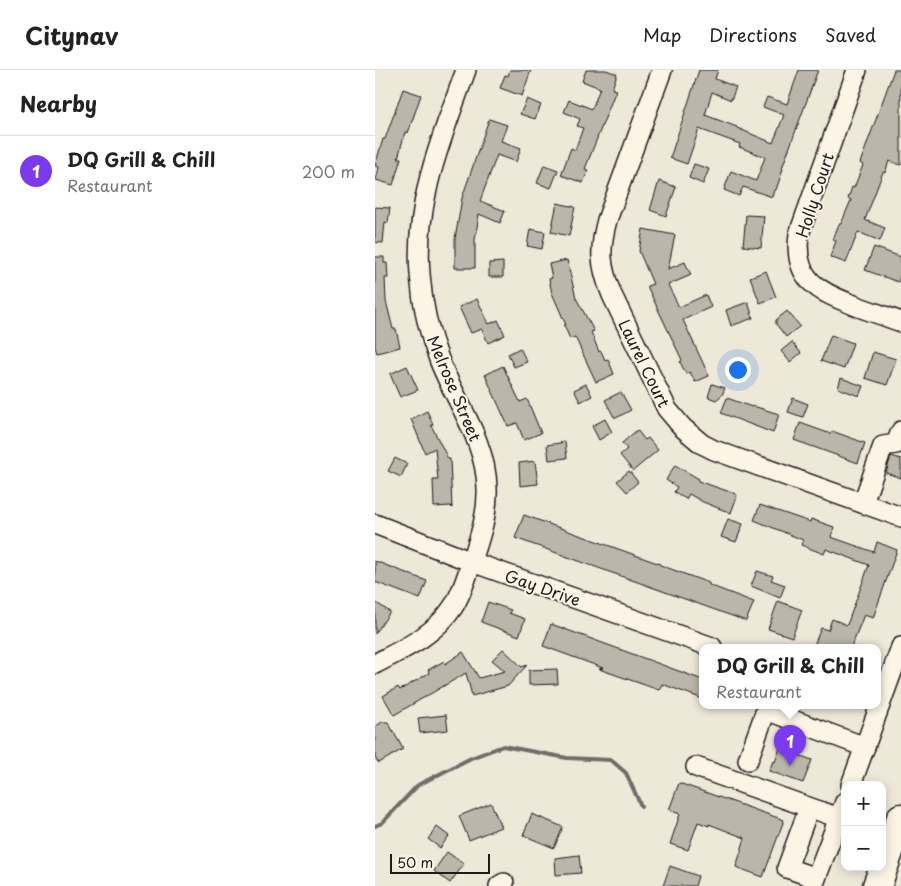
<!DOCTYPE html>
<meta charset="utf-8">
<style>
body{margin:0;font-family:"Playpen Sans",sans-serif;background:#f2f2f2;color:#222}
.controls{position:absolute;right:15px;bottom:15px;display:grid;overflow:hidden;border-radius:10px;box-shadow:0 2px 12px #0003}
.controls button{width:45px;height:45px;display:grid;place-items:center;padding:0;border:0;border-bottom:1px solid #e0e0e0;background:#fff;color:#222;font:25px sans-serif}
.scale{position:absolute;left:15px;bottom:12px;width:100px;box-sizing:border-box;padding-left:5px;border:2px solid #1c1c1c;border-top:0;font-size:14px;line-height:18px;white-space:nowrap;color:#1c1c1c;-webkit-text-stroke:4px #fcf5e5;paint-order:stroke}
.you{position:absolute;left:362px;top:299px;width:18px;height:18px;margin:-12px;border:4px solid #fff;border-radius:50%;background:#1a73e8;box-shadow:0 0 0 8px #1a73e833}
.badge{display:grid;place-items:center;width:32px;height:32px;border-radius:50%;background:#7c3aed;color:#fff;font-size:16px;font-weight:700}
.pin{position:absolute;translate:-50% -41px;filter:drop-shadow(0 1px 2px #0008)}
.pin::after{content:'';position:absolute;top:26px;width:18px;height:15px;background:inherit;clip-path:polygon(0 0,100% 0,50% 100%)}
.popup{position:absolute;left:324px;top:574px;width:182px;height:65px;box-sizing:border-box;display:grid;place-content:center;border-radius:10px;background:#fff;filter:drop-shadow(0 1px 4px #0005);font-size:16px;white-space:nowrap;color:#767676}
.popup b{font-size:19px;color:#222}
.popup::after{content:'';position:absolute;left:50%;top:100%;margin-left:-10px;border:10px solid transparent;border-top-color:#fff}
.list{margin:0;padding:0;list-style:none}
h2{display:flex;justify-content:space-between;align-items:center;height:65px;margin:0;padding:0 20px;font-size:21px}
h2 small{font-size:16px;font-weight:400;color:#767676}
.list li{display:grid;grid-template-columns:32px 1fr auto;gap:15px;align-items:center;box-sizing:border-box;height:70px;padding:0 20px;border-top:1px solid #e0e0e0}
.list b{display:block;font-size:19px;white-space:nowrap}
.list p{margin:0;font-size:16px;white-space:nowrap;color:#767676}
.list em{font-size:16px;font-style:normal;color:#767676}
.map{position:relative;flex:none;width:526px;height:816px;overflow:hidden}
header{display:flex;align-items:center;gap:30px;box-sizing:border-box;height:70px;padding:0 25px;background:#fff;border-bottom:1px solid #e0e0e0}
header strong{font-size:24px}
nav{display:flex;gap:28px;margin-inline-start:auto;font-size:18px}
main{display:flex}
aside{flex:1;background:#fff}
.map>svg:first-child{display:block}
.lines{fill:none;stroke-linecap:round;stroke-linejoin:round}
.stream{stroke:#6f6c67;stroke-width:4}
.building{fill:#bab6aa;stroke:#1c1c1c}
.minor-casing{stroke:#1c1c1c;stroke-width:22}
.highway-casing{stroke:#1c1c1c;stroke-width:31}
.minor{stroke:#fcf5e5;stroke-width:19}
.highway{stroke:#fcf5e5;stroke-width:28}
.labels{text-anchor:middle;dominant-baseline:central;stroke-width:4;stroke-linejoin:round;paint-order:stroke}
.street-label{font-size:16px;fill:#1c1c1c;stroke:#fcf5e5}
</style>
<header>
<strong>Citynav</strong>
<nav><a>Map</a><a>Directions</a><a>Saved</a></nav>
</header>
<main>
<aside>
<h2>Nearby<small></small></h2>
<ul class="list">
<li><span class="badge">1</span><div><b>DQ Grill &amp; Chill</b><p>Restaurant</p></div><em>200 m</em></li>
</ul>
</aside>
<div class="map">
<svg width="526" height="816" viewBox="0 0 526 816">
<rect width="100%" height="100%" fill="#eee8d9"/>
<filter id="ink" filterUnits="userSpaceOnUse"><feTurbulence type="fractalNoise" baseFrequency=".02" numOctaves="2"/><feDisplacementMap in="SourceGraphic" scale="10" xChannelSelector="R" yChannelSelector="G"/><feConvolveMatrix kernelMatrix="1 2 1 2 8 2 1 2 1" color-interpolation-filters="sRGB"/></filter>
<g filter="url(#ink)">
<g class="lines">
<polyline class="stream" points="0,756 7,753 43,715 96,688 128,676 192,688 236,690 251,703 266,736"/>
</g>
<g class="building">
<polygon points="135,0 156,0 147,26 125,18 130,5 133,6"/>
<polygon points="211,0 231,0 242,4 237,19 241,20 210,99 213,100 208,113 186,105 196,78 200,80 208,58 202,56 205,49 189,42 194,30 217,39 225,18 207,11"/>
<polygon points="324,0 343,0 340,9 361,17 356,30 337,22 330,45 362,57 362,58 398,73 409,45 388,37 392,27 412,34 424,0 443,0 407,98 408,99 401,120 399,120 397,127 368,117 364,126 349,120 356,101 381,111 390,87 364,77 365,74 324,59 312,94 295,88"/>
<polygon points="519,0 526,0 526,95 514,91 510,103 508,102 490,150 510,158 505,171 483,162 471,193 455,187 461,171 458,169 464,154 466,154 476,130 473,129 477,117 479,118 488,95 485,93"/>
<polygon points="28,19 46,25 33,63 30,62 23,88 26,88 18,115 1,110 4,97 0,96 8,69 10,69"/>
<polygon points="152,29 166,35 160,49 145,44"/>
<polygon points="114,49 132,55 126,71 146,78 141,92 122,85 105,131 130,141 125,153 104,144 100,170 100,198 80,198 80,169 87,128"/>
<polygon points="319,94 334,99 328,114 314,108"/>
<polygon points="169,95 183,100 176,118 162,113"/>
<polygon points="284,111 301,117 291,146 275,140"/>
<polygon points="182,133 200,137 194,166 176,162"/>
<polygon points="0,137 15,138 13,153 10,152 8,173 0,172"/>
<polygon points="371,145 389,146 386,178 368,176"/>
<polygon points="155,159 170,162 167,179 152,176"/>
<polygon points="268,159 300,165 293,199 310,192 316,205 293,215 304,237 331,225 336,237 308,250 334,306 320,312 315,302 311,304 305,292 307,290 272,216 278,214 264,181"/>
<polygon points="499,177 526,187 526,204 523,212 490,200"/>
<polygon points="0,187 9,187 9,193 12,193 13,208 10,208 11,231 18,259 21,259 25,277 2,283 0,277"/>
<polygon points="192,190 201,228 219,261 216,262 224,282 226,281 230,290 233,289 239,304 221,312 200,267 195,269 189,255 191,255 177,223 174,209 177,208 174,194"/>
<polygon points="128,192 128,207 114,207 114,193"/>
<polygon points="391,201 401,227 385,233 375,207"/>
<polygon points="102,229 114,254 123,250 130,265 113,273 107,259 96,263 84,237"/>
<polygon points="373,232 378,248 356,256 351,240"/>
<polygon points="412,241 425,256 411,267 401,254 401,250"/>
<polygon points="456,265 478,273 469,299 446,291"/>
<polygon points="417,272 426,283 415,292 406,281"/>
<polygon points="145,278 152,292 139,297 133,284"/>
<polygon points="498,282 521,289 512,315 490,308"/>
<polygon points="32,296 43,320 25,327 15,304"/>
<polygon points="128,296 145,332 152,329 166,363 149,370 142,353 133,356 110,305"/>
<polygon points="466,308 488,316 484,326 463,318"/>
<polygon points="211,314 217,326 205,332 199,320"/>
<polygon points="337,314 350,318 347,325 341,330 333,327"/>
<polygon points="246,322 256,340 243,347 239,347 230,330"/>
<polygon points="352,328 377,337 378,336 404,344 398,363 346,343"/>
<polygon points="418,328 433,334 428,347 413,342"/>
<polygon points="52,341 58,354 56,355 73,389 75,389 77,438 76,436 59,437 58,410 63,410 60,378 50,383 36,349"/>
<polygon points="230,349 237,362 224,370 217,356"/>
<polygon points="425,353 456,364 457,361 490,373 483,393 419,370"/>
<polygon points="262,360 270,370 273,368 283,380 258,401 245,385 252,379 247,373"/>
<polygon points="190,372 192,388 174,390 172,375"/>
<polygon points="516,386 526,389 526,408 511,403"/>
<polygon points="20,388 32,394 26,407 13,401"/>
<polygon points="160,391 163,414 145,416 144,393"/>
<polygon points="300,395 324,409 323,411 361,424 362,426 356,443 328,432 314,424 311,429 299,422 302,417 291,410"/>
<polygon points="254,401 263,412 252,422 242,411"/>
<polygon points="385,435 435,452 436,449 459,457 456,467 499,482 502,472 522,480 498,548 489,545 476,577 445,577 439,575 446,558 453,560 457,549 472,555 494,495 451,479 449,484 426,475 428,470 379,450"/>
<polygon points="149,445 285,494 285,495 334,513 334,515 379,532 371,551 140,468"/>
<polygon points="353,449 368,454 361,472 346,467"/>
<polygon points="0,491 52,511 45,529 0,512"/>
<polygon points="382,501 398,506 396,510 410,515 405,528 376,516"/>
<polygon points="403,531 427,540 417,567 393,559"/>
<polygon points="0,532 15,542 0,564"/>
<polygon points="113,532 136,540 134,543 150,549 144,566 106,552"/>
<polygon points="176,554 328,610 328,629 287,614 284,620 224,599 228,598 168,576"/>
<polygon points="128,579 147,597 152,595 133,616 97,626 91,603 19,645 8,626 23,617 25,620 54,603 53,600 69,591 70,594 88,582 104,608 130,601 117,590"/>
<polygon points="182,599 183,614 154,615 154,600"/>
<polygon points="71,645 73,660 45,663 43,648"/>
<polygon points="7,652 13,652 28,679 4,693 0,688 0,657"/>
<polygon points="405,678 437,690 428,713 394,701 398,691 400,692"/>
<polygon points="304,713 409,750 388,807 361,797 370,768 334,754 334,756 323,752 313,780 295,774 305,744 294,740"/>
<polygon points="116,733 126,757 94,770 84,746"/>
<polygon points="157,744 188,757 179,778 148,765"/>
<polygon points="62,757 74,766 65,778 53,769"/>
<polygon points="72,782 89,794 75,813 59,801"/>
<polygon points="204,785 206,803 181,805 180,788"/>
<polygon points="295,796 323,806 320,816 288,816"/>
</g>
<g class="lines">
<defs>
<g id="minor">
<path d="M 287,0 L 232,150 C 224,180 225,196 237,225 L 292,339 L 308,358 L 327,374 L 339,380 L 526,447"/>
<path d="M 482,0 L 424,164 C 418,209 442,221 479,235 C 494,241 510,246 526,252"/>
<polyline points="488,433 508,376 521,374 526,361"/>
<polyline points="0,454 97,492 337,577"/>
<path d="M 0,594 C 28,579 60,565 78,537 C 88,522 93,502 99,485 C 106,463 113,442 112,418 C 111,372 82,334 65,292 C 54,264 47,234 45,204 C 39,132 67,67 91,0"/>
<polyline points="392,635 391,640 490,677"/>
<polyline points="373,690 391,640"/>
<polyline points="321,697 464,748"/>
<polyline points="476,715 526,577"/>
<polyline points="434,738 412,798 441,808"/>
<polyline points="124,816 129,813"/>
<polyline points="438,816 470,732"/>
</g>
<polyline id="highway" points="502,816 526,748"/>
</defs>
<use href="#minor" class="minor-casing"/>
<use href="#highway" class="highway-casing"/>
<use href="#minor" class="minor"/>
<use href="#highway" class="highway"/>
</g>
</g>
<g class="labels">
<g class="street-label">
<text transform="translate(439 125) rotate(-72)">Holly Court</text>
<text transform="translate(270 293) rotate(64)">Laurel Court</text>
<text transform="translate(80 318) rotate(67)">Melrose Street</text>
<text transform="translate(168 517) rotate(19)">Gay Drive</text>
</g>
</g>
</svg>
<div class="controls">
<button>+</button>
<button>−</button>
</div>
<div class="scale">50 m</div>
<div class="you"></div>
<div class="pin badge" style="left:415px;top:696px">1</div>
<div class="popup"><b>DQ Grill &amp; Chill</b>Restaurant</div>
</div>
</main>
